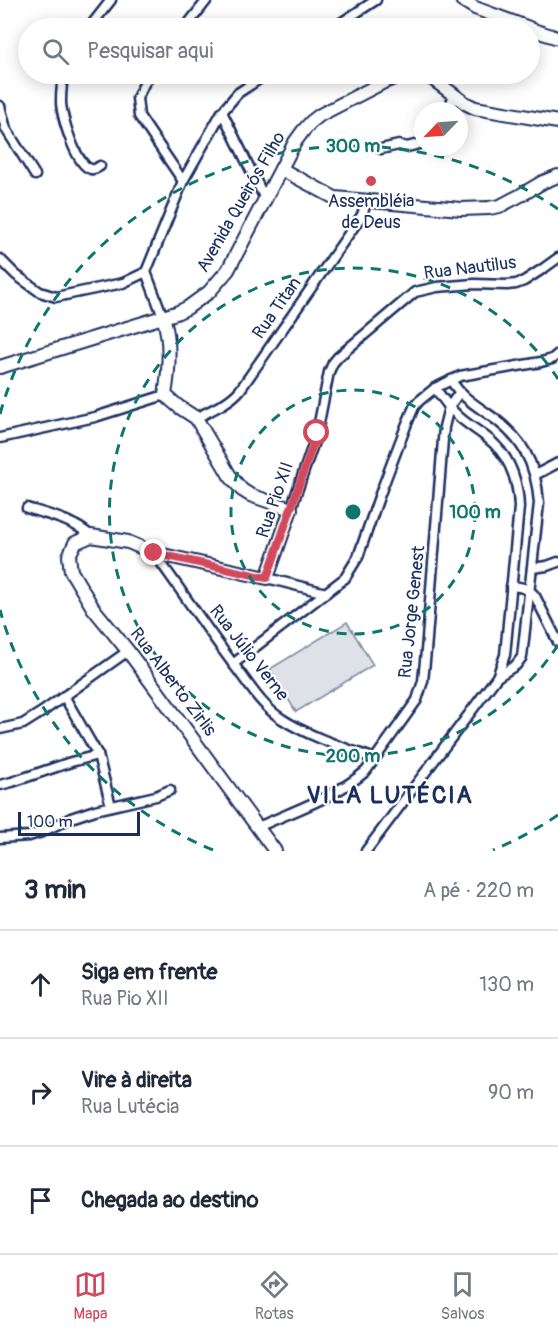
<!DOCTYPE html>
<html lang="pt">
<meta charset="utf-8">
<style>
body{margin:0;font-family:Pangolin,sans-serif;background:#f2f2f3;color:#1f2937}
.compass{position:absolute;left:414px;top:102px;width:54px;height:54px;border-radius:50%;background:#fff;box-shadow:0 3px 15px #0003;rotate:245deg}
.scale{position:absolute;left:18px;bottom:15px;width:122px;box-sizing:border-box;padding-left:6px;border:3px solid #1b2f5e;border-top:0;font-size:16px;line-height:21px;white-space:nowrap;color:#1b2f5e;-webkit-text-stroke:4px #fff;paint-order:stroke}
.stop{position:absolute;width:18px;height:18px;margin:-14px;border:4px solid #d1495b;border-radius:50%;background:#fff}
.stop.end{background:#d1495b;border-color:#fff;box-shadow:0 2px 6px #0008}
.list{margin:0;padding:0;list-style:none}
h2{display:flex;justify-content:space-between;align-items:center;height:78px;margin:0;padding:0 24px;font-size:26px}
h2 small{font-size:20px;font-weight:400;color:#747a83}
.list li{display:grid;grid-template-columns:39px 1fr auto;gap:18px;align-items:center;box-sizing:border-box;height:108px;padding:0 24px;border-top:2px solid #e0e1e3}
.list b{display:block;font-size:22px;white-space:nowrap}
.list p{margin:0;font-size:20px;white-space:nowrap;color:#747a83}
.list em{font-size:20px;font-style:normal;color:#747a83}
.icon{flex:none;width:33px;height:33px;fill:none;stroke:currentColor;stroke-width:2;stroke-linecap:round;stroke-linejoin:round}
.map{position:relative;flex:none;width:558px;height:851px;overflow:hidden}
.search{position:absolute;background:#fff;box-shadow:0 3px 15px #0003;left:18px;right:18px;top:18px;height:66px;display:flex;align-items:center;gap:15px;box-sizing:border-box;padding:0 21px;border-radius:33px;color:#747a83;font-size:22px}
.sheet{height:402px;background:#fff}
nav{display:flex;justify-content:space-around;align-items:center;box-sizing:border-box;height:84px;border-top:2px solid #e0e1e3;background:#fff;font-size:16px;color:#747a83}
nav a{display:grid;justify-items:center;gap:3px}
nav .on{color:#d1495b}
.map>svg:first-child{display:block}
.green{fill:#dee1e7;stroke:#7c88a2;stroke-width:1.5}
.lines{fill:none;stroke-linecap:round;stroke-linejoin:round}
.street-casing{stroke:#1b2f5e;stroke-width:13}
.secondary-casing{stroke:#1b2f5e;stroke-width:16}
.street{stroke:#fff;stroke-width:8}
.secondary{stroke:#fff;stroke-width:12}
.route{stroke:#d1495b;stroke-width:8}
.ring{fill:none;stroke:#0f766e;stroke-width:3;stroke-dasharray:10 8}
.poi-dot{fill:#d1495b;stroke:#fff;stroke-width:2}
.labels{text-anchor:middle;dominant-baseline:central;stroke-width:4.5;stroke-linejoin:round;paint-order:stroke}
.poi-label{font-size:18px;fill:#1b2f5e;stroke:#fff}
.street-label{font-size:18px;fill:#1b2f5e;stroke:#fff}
.district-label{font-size:24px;font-weight:bold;letter-spacing:1.5px;fill:#1b2f5e;stroke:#fff}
.centre{fill:#0f766e;stroke:#fff;stroke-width:3}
.ring-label{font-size:18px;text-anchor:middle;font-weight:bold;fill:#0f766e;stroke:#fff;stroke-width:4.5;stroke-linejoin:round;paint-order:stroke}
</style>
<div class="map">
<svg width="558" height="851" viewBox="0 0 558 851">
<rect width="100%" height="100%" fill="#fff"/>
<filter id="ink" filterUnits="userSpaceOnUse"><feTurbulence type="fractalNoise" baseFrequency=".0167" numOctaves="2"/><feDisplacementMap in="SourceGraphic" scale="12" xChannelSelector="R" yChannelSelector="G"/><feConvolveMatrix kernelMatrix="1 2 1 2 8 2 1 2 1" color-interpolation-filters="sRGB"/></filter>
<g filter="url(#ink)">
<polygon class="green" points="347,622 373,665 296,712 270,669"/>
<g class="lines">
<defs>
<g id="street">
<polyline points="89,28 111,0"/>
<polyline points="185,28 207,0"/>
<polyline points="333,28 376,0"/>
<path d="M 64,74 C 62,82 61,92 61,102 C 61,115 76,166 91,169 C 94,170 97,168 100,166"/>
<polyline points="151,74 145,82 137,98 139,116 183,181"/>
<polyline points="0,106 6,129 35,175"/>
<polyline points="450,111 453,94"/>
<polyline points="222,112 265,199"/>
<polyline points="381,149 399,145 407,147 423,143"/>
<polyline points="0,259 16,275 40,292 56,297 123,283 146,272"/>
<polyline points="163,317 146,272 183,181 222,112 238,93 267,74"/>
<path d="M 451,380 C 460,396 474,404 488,414 C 522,437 536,462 539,503 L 522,657 L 516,665 L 497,677"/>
<path d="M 196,418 C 211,410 229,403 240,390 L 362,215 L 367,200"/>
<polyline points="0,438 95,417 165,395"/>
<polyline points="535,475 558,463"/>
<path d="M 27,508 C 49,515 73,520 91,536"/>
<polyline points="291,509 317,433 329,372 333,363 338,357 415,292 437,287 474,284 507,285 516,284 524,281 544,268 558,258"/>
<path d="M 154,553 C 181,590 206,628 234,665 C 249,684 261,706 282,719 C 308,736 345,748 375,759"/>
<polyline points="532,568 547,566 558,562"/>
<polyline points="267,578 326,593"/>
<path d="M 511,586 C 522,587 528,588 535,596 L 558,642"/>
<polyline points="233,664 345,578 358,557 380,494 406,426 414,407 419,401 435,388 460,376 541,362 552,359 558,354"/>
<polyline points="64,696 98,755 111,806"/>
<polyline points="0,729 23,724 42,712 128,651"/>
<polyline points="0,785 12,782 71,762 98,755"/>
<path d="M 258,827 C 293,811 336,797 366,771 L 417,700 L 423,681 L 426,651 L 444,427 L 449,407 L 459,393"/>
<polyline points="0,838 29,836 42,832 71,818 95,810 156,796 170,790"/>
<path d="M 366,851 L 497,677 L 505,655 L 519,507 C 518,479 509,454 486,437 C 476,429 465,423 456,414 C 448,407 442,397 435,388"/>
</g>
<g id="secondary">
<polyline points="462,0 475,8 529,28"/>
<polyline points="530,29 558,38"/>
<polyline points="426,74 465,103 475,108 558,122"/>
<polyline points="281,169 335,198 461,209 489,208 500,206 521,195 543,182 558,176"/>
<path d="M 163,317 C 171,340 169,371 165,395 L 179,407 L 196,418 L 230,476 L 242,490 L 250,495 L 291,509 L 267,578 L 154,553 L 128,542 L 91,536 L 75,543 L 69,556 L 71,571 L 93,608 L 128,651 L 275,851"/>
<polyline points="0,367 176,313 187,308 209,292 228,270 295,142 303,131 311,122 320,115 384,82 404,74"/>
</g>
</defs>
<use href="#street" class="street-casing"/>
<use href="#secondary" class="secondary-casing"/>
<use href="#street" class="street"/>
<use href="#secondary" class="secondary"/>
</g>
</g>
<g class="lines" filter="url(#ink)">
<polyline class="route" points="154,553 267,578 317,433"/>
</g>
<g class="ring">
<circle cx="353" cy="512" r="122"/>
<path d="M558 645A244 244 0 1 1 558 379"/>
<path d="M558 815A366 366 0 0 1 493 850M213 850A366 366 0 0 1 0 610M0 414A366 366 0 0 1 558 209"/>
</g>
<circle class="poi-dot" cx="371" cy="181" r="6"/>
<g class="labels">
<g class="poi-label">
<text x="371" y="201">Assembléia<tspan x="371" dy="21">de Deus</tspan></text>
</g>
<g class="street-label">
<text transform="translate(241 202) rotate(-60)">Avenida Queirós Filho</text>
<text transform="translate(470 268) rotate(-7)">Rua Nautilus</text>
<text transform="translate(277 308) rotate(-55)">Rua Titan</text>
<text transform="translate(275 500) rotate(-71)">Rua Pio XII</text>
<text transform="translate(412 612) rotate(-84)">Rua Jorge Genest</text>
<text transform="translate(249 653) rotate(52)">Rua Júlio Verne</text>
<text transform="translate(173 682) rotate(53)">Rua Alberto Zirlis</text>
</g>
<g class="district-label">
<text x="390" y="795">VILA LUTÉCIA</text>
</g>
</g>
<circle cx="353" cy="512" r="9" class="centre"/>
<g class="ring-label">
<text x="353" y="152">300 m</text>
<text x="475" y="518">100 m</text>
<text x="353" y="762">200 m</text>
</g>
</svg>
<svg class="compass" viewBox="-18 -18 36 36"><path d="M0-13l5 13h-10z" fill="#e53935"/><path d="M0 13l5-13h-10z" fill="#747a83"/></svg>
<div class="scale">100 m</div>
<div class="stop" style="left:317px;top:433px"></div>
<div class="stop end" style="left:154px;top:553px"></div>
<div class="search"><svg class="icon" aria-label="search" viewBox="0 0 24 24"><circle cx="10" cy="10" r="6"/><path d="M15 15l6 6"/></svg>Pesquisar aqui</div>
</div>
<section class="sheet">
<h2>3 min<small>A pé · 220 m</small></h2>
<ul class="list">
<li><svg class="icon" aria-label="ahead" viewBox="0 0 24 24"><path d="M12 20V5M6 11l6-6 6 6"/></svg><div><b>Siga em frente</b><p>Rua Pio XII</p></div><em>130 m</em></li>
<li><svg class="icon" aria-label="right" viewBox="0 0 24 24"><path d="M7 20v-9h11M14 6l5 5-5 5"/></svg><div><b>Vire à direita</b><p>Rua Lutécia</p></div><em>90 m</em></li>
<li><svg class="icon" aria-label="arrive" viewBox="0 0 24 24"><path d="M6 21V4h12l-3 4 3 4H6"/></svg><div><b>Chegada ao destino</b></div></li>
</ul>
</section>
<nav>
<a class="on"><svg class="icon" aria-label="map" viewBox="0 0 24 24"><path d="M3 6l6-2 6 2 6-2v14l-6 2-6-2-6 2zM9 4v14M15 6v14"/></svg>Mapa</a>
<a><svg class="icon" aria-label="directions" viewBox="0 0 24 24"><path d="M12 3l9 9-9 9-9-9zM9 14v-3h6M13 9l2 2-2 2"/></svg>Rotas</a>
<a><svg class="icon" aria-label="saved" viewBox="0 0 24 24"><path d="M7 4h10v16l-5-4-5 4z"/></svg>Salvos</a>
</nav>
